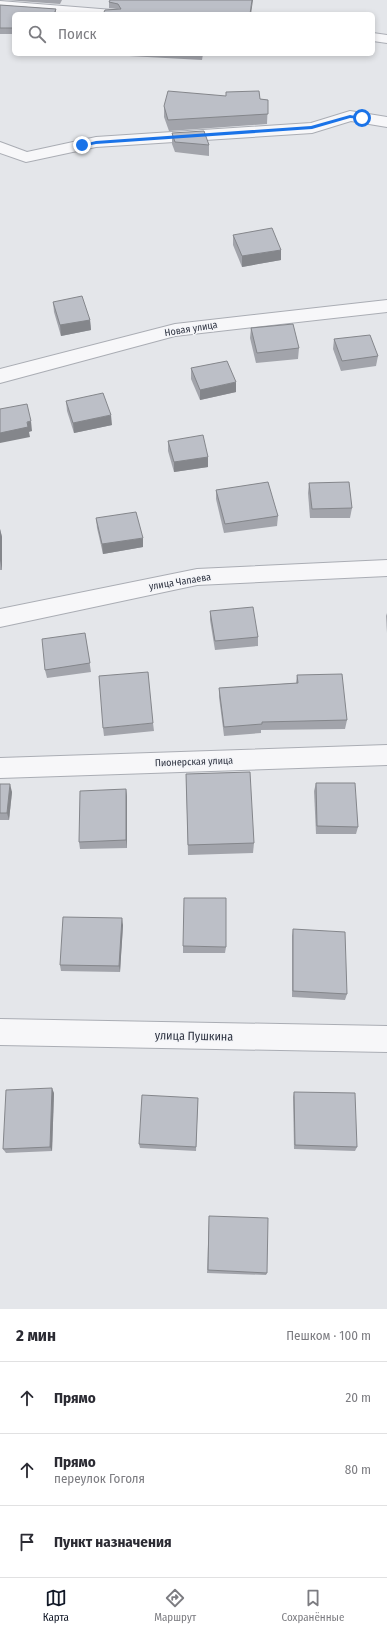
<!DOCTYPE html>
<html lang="ru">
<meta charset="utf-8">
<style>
body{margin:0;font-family:"Fira Sans Condensed",sans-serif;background:#f2f2f3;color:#2b2b33}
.stop{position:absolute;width:12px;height:12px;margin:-9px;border:3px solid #1a73e8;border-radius:50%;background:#fff}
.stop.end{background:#1a73e8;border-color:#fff;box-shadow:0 1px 4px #0008}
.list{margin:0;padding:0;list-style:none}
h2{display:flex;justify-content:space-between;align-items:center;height:52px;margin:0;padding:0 16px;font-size:17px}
h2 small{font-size:13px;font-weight:400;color:#7c7c81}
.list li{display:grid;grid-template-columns:26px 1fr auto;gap:12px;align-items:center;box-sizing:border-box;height:72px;padding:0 16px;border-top:1px solid #e1e1e2}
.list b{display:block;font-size:15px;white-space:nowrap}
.list p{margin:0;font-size:13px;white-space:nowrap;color:#7c7c81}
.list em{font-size:13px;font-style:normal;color:#7c7c81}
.icon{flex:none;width:22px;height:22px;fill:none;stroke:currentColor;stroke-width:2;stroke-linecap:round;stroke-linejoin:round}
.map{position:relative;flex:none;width:387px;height:1309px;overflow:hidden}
.search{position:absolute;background:#fff;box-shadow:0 2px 6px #0003;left:12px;right:12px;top:12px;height:44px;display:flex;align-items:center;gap:10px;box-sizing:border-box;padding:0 14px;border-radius:6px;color:#7c7c81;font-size:15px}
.sheet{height:268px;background:#fff}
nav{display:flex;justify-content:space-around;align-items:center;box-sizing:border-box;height:56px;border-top:1px solid #e1e1e2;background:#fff;font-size:11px;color:#7c7c81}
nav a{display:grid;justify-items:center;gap:2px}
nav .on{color:#111827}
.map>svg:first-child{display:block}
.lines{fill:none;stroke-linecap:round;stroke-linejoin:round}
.minor-casing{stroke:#aaadb4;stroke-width:2}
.minor{fill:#f7f7f9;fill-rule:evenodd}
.wall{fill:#a2a4ab}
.shaded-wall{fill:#84868b}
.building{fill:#bcbfc7;stroke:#84868b}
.route{fill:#1a73e8}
.labels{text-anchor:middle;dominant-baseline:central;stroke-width:3;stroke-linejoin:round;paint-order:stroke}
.street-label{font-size:10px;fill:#2e3341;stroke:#f4f5f8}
.near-street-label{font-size:12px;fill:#2e3341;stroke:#f4f5f8}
</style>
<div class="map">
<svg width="387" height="1309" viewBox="0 0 387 1309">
<rect width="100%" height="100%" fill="#e4e6ea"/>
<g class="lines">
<defs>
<g id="minor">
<polygon points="0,1 113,10 118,11 120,14 59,14 0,9"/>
<polygon points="373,33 387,35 387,43 373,41"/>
<polygon points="350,111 387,117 387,127 351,121 312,133 96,147 26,162 0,153 0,142 27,152 96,137 311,123"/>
<polygon points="387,300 387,312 175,336 0,383 0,369 175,324"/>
<polygon points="387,560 387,576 197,585 0,627 0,609 197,569"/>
<polygon points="387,745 387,765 0,778 0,758"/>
<polygon points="0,1019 387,1026 387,1052 0,1045"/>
</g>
</defs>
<use href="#minor" class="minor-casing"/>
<use href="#minor" class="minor"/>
</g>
<g class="wall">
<polygon points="6,0 62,0 60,4"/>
<polygon points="253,0 117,9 109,8 109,2"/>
<polygon points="0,5 56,9 56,14 14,14 14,34 0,34"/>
<polygon points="129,54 203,54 202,60 129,56"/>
<polygon points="226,92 260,99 268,100 267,124 169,131 164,117 164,106 226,96"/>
<polygon points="172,133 209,145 209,156 175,152 172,144"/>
<polygon points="233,235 281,250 281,260 242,267 233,245"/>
<polygon points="53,302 90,320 91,330 61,336 54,312"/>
<polygon points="251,328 299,348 298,359 256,363 250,338"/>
<polygon points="334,339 378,356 376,366 341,371 333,349"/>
<polygon points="191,368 236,392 200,400 191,379"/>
<polygon points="66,401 112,425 74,433 67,411"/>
<polygon points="168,441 208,457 208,467 174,472 168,451"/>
<polygon points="309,483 352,508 350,518 310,518 308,493"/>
<polygon points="216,490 278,516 277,526 224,533 216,499"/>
<polygon points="96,518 143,547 103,554 97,528"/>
<polygon points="0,529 2,537 2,570 0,570"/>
<polygon points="210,611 258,637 258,646 215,650 210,620"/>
<polygon points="387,613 387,633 386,616"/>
<polygon points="85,633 91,672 47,678 45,670"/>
<polygon points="297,675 347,720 345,729 261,730 261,733 224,736 219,697 219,688 296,683"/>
<polygon points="153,723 154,731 104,736 103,728"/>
<polygon points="186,774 254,843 253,853 188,855"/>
<polygon points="316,783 358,827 356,834 316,834 314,791"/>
<polygon points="0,784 12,792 9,820 0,820"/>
<polygon points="126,789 127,797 127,848 80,849 79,842"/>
<polygon points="123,925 120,972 61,971 60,965"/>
<polygon points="293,929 347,994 345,1000 292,997 292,936"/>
<polygon points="183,946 226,947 225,953 183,953"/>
<polygon points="294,1092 357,1147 355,1151 294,1149 293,1097"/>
<polygon points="54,1093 52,1151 6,1153 3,1149"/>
<polygon points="198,1098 196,1151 140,1148 139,1144"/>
<polygon points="209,1216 267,1273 266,1275 207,1273"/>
</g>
<g class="shaded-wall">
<polygon points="252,0 253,0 251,14 250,14"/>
<polygon points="281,250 281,260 242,267 242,256"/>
<polygon points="90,320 91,330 61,336 60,325"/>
<polygon points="236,382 236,392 200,400 200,390"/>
<polygon points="111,415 112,425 74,433 73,423"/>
<polygon points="31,421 32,431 29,432 30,437 0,443 0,433"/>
<polygon points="208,457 208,467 174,472 174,462"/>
<polygon points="0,529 2,537 2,570 0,560"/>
<polygon points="143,538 143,547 103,554 102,544"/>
<polygon points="10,784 12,792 9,820 7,813"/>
<polygon points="126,789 127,797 127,848 126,840"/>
<polygon points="122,918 123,925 120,972 119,966"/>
<polygon points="52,1088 54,1093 52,1151 50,1147"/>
</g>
<g class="building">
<polygon points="110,0 252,0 250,14 103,14 105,10 121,9 118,4 109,2"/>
<polygon points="0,5 56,9 54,14 14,14 14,28 0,28"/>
<polygon points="168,91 226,96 226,92 259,91 260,99 268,100 268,114 168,120 164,106"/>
<polygon points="204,131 209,145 175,142 172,133"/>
<polygon points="272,228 281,250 242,256 233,235"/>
<polygon points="82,296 90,320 60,325 53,302"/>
<polygon points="293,324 299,348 257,353 251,328"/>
<polygon points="370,335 378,356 342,361 334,339"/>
<polygon points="227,361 236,382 200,390 191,368"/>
<polygon points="103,393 111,415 73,423 66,401"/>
<polygon points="27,404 31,421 27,422 28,427 0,433 0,409"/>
<polygon points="203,435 208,457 174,462 168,441"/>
<polygon points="268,482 278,516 225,524 216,490"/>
<polygon points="349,482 352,508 312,509 309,483"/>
<polygon points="136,512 143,538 102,544 96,518"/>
<polygon points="253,607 258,637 215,641 210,611"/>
<polygon points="85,633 90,663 45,670 42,639"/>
<polygon points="148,672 153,723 103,728 99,676"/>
<polygon points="342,674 347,720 262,722 262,724 224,727 219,688 298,683 297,675"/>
<polygon points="250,772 254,843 188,845 186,774"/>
<polygon points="316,783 355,783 358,827 317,826"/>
<polygon points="0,784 10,784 7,813 0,813"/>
<polygon points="126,789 126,840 79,842 80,791"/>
<polygon points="184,898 226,898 226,947 183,946"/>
<polygon points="63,917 122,918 119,966 60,965"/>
<polygon points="293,929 345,932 347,994 293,991"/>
<polygon points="52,1088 50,1147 3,1149 6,1090"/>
<polygon points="294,1092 355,1093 357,1147 295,1145"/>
<polygon points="142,1095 198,1098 196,1147 139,1144"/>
<polygon points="209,1216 268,1218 267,1273 208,1270"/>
</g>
<polygon class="route" points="350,115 365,118 362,119 350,118 312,129 96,144 82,147 80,145 96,141 311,126"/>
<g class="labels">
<g class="street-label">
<text transform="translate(191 329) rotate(-9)">Новая улица</text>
<text transform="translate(180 582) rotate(-9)">улица Чапаева</text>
<text transform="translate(194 762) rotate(-2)">Пионерская улица</text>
</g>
<g class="near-street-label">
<text transform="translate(194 1036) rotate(1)">улица Пушкина</text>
</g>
</g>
</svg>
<div class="stop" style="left:362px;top:118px"></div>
<div class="stop end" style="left:82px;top:145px"></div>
<div class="search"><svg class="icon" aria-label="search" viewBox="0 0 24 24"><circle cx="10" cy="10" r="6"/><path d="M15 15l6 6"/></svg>Поиск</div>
</div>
<section class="sheet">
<h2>2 мин<small>Пешком · 100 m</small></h2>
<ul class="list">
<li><svg class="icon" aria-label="ahead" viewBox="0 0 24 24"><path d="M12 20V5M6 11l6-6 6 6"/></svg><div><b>Прямо</b></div><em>20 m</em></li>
<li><svg class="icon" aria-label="ahead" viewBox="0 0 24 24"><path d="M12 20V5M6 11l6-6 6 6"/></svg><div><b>Прямо</b><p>переулок Гоголя</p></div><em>80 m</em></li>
<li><svg class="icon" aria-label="arrive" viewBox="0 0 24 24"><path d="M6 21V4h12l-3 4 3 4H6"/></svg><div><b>Пункт назначения</b></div></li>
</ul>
</section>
<nav>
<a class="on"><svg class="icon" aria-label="map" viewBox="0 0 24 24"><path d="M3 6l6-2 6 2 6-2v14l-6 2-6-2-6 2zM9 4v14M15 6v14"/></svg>Карта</a>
<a><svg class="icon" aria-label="directions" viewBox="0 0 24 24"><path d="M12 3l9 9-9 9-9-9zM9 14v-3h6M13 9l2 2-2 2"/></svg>Маршрут</a>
<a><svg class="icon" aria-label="saved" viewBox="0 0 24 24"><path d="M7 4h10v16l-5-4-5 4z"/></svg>Сохранённые</a>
</nav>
